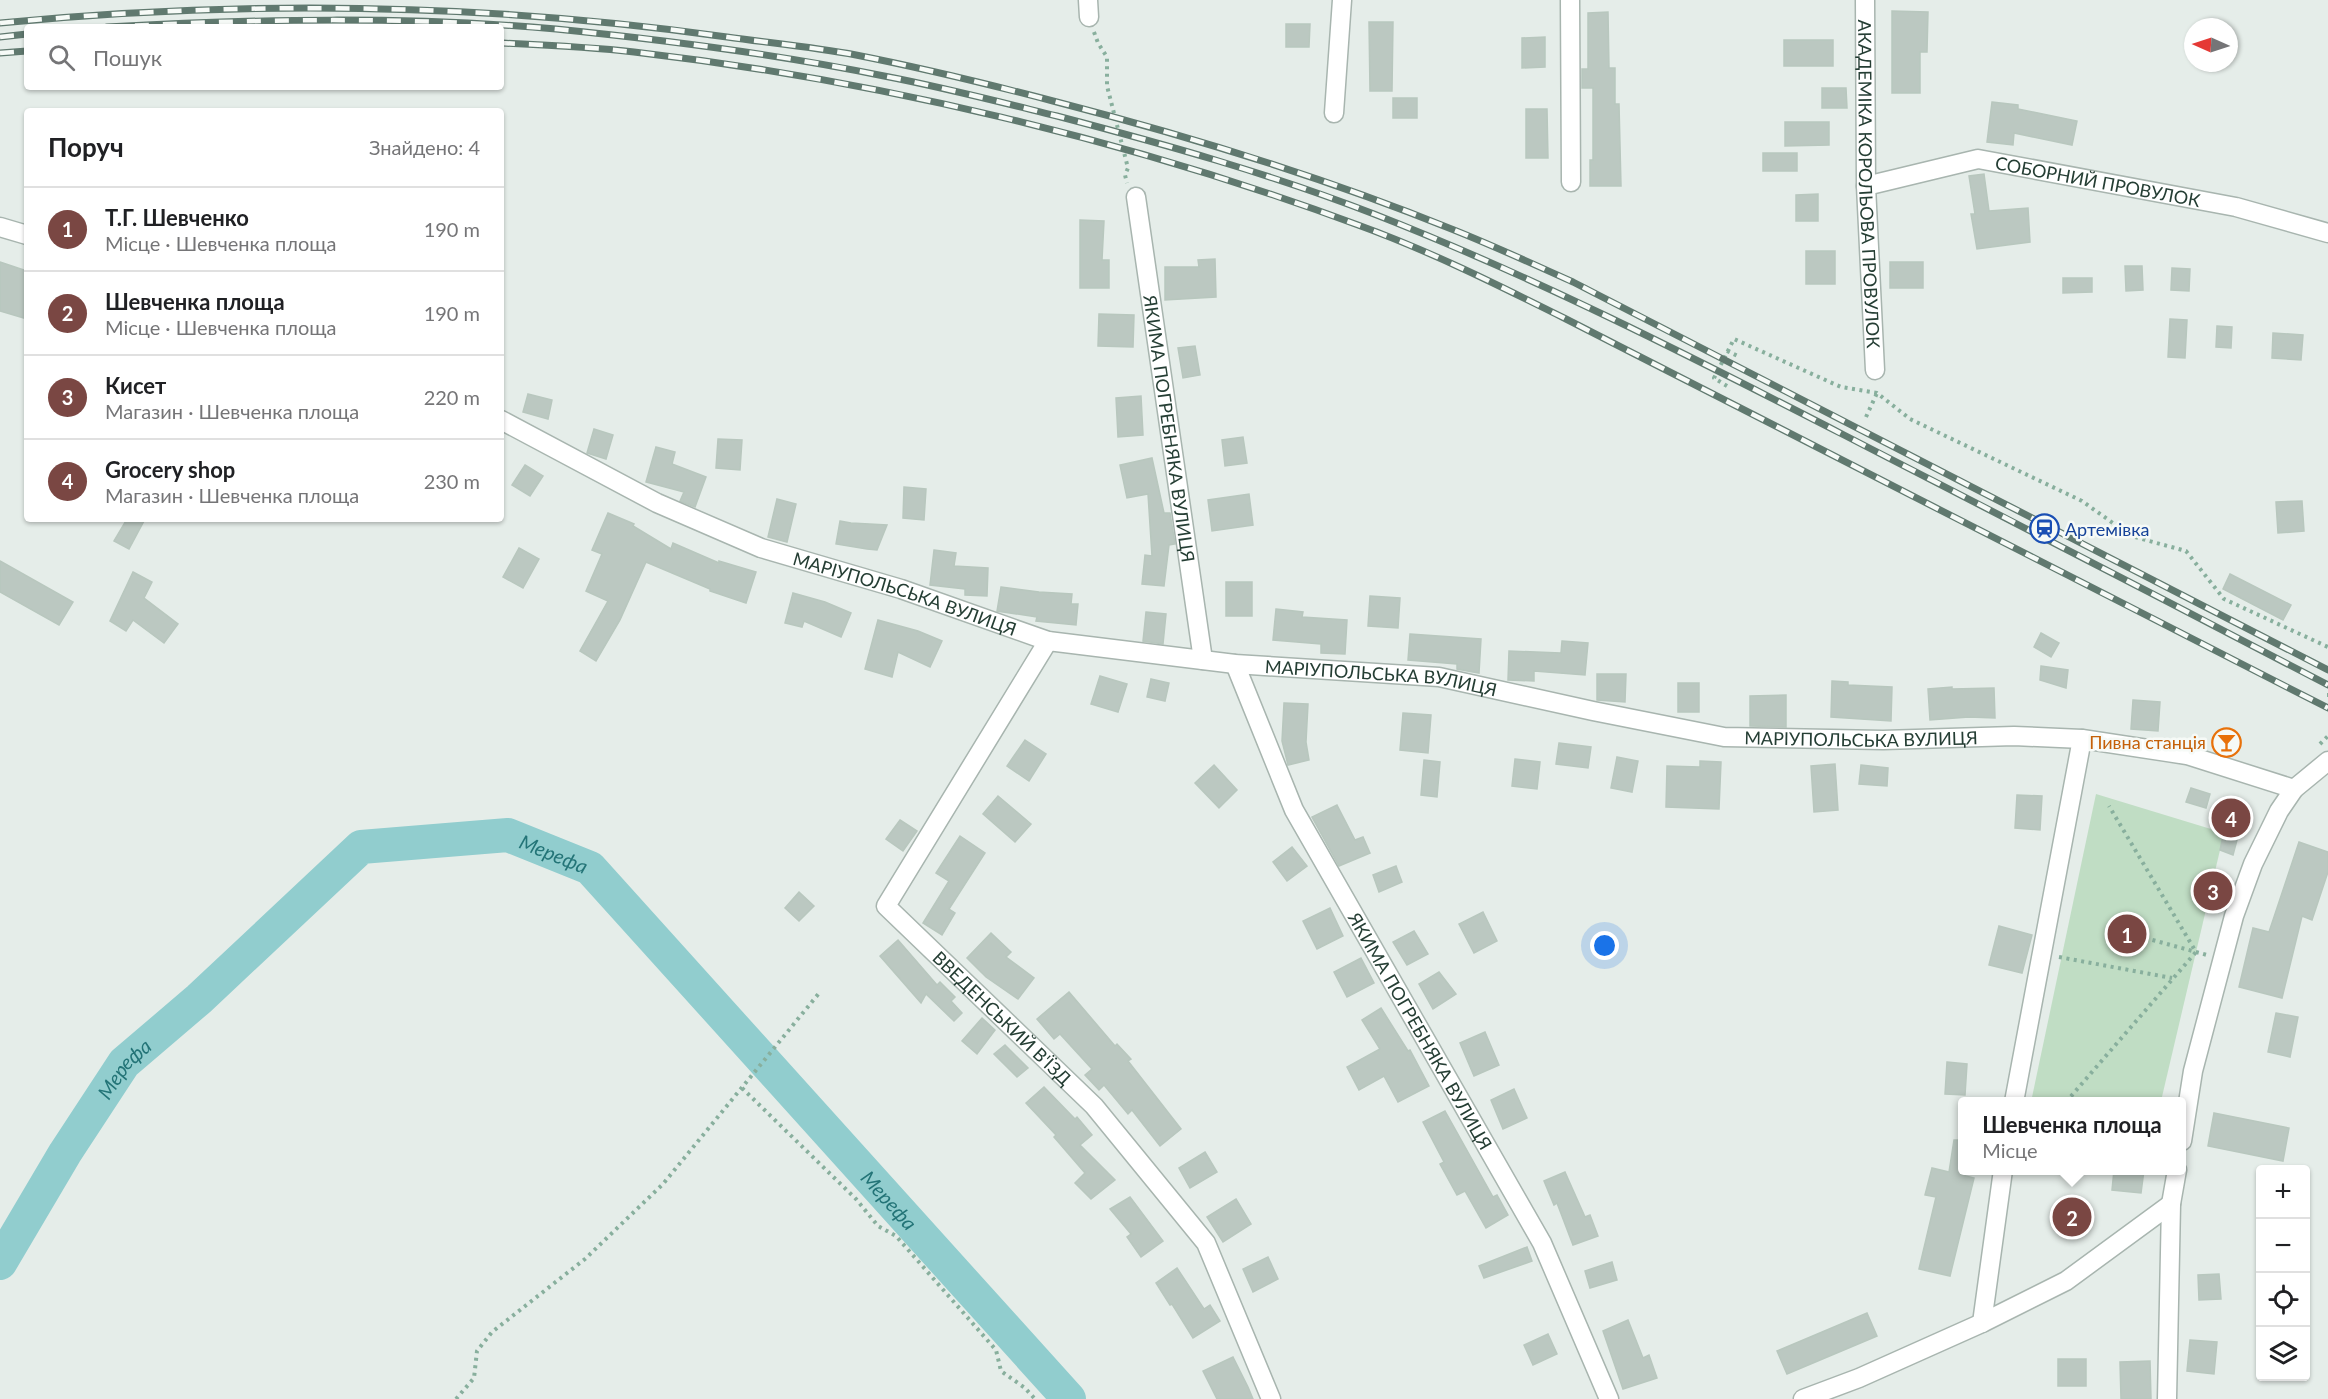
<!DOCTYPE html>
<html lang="uk">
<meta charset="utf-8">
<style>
body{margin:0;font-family:Lato,sans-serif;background:#f2f2f2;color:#202124}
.controls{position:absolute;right:18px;bottom:18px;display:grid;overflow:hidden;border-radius:6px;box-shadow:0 2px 4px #0004}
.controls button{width:54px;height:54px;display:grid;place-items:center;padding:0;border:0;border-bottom:2px solid #e0e0e0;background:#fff;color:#202124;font:30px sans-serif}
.compass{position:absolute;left:2184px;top:18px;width:54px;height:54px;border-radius:50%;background:#fff;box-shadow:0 2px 4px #0004;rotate:273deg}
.you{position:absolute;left:1605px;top:946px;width:21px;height:21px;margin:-15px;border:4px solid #fff;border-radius:50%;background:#1a73e8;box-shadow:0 0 0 9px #1a73e833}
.badge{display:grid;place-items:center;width:39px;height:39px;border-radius:50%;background:#7a4743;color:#fff;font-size:20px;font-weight:700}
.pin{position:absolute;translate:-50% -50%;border:3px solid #fff;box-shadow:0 2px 6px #0006}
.popup{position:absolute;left:1958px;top:1097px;width:228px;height:78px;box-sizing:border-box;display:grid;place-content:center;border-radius:6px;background:#fff;filter:drop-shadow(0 2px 4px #0005);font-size:20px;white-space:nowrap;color:#757577}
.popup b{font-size:22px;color:#202124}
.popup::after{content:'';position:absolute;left:50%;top:100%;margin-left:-12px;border:12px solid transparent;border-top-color:#fff}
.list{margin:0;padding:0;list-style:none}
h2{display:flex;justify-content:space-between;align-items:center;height:78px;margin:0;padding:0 24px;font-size:26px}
h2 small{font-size:20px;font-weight:400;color:#757577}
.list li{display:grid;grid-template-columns:39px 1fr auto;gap:18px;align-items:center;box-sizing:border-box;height:84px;padding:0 24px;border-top:2px solid #e0e0e0}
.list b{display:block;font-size:22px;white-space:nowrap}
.list p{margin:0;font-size:20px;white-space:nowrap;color:#757577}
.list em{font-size:20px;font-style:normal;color:#757577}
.icon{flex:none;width:33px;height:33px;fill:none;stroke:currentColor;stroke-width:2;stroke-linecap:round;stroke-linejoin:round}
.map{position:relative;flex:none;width:2328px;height:1399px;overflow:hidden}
.search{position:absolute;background:#fff;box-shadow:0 2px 4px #0004;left:24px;top:24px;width:480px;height:66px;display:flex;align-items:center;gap:15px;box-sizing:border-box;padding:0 21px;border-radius:6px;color:#757577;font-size:22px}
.panel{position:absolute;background:#fff;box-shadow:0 2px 4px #0004;left:24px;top:108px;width:480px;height:414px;border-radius:6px}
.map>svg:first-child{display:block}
.green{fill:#c0ddc4}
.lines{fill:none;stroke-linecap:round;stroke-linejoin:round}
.river{stroke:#91cdce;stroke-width:34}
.building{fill:#bbc8c1;stroke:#b8c7be;stroke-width:1.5}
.minor-casing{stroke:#a8b5af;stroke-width:21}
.path{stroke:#88af9d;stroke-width:4;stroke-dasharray:3 4.5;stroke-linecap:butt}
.minor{stroke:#fff;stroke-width:18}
.rail-casing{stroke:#60796f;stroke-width:7}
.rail{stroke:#f6faf7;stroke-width:4.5;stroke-dasharray:14;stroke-linecap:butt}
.labels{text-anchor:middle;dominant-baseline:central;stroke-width:5;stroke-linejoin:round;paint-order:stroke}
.street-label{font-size:18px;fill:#253e34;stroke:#f6faf7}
.transit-label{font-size:18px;fill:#164399;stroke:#f6faf7;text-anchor:start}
.food-label{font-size:18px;fill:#c56008;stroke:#f6faf7;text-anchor:end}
.water-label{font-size:20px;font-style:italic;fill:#237477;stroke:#f6faf7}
</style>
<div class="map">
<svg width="2328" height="1399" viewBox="0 0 2328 1399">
<rect width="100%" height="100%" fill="#e5ede9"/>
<polygon class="green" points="2096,794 2224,833 2161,1101 2031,1102"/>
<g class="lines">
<path class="river" id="s1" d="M 0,1263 L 65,1153 L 124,1063 L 199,999 L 361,847 L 508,835 L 590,868 L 1069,1399"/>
</g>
<g class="building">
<polygon points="1892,11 1928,12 1927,52 1920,52 1920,93 1892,93"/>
<polygon points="1608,12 1609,68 1615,68 1615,104 1619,104 1621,186 1590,186 1590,160 1593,160 1593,88 1582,88 1582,69 1588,69 1588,13"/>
<polygon points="1369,22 1393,22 1392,91 1370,91"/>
<polygon points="1286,24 1310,24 1309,47 1286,47"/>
<polygon points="1545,37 1545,67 1522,68 1522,38"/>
<rect x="1784" y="40" width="49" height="26"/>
<polygon points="1822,88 1846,88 1847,108 1822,108"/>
<rect x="1393" y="98" width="24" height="20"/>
<polygon points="1992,102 2018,105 2018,109 2077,121 2072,145 2014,133 2013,145 1987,142"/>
<polygon points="1526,109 1547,109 1548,158 1526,158"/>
<polygon points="1785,122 1829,122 1829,145 1785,146"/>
<rect x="1763" y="153" width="34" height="18"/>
<polygon points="1984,174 1989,211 2028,208 2030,242 1977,249 1971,214 1975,214 1969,176"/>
<polygon points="1818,194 1818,221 1796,221 1796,195"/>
<polygon points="1080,220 1104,221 1102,260 1109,260 1109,288 1080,288"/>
<rect x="1806" y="251" width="29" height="33"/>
<polygon points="1215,259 1216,297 1165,300 1165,267 1199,267 1198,260"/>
<polygon points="0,262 27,271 27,319 0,311"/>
<rect x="1890" y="262" width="33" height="26"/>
<polygon points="2125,266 2142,266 2143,290 2126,291"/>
<polygon points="2172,268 2190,269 2189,291 2171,290"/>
<polygon points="2063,278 2092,278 2092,292 2063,293"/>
<polygon points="1099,314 1134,315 1133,347 1098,346"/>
<polygon points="2170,319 2187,320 2185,358 2168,357"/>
<polygon points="2217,326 2232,327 2231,348 2216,347"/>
<polygon points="2273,333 2303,335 2301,360 2272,358"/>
<polygon points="1195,346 1200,375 1183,378 1178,348"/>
<polygon points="528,394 552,400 548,419 523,412"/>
<polygon points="1141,396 1143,435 1118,437 1116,398"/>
<polygon points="594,429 613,435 606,459 587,453"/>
<polygon points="1243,437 1247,463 1225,466 1222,440"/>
<polygon points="718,439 742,440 740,470 716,468"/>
<polygon points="656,447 675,452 672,464 706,477 695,507 680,501 684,492 646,482"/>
<polygon points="1152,458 1164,513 1170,513 1175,544 1169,545 1164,586 1142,584 1145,555 1152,556 1148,494 1127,498 1120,465"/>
<polygon points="525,465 543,476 530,496 512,485"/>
<polygon points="904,487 926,489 924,520 903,518"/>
<polygon points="1249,494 1253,525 1212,531 1208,500"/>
<polygon points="777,499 796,504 787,542 768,537"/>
<polygon points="2302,501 2304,531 2278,533 2276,502"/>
<polygon points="608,513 634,524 633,526 671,549 673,543 719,563 719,561 756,572 746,603 710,591 710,589 646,562 620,620 596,661 580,651 608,601 586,591 602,554 592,550"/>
<polygon points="127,519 145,519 129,549 114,541"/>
<polygon points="840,521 851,523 887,525 877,550 867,549 836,544"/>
<polygon points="519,548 539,559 523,588 503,577"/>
<polygon points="934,550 956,553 954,566 988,568 987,596 965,595 965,589 930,585"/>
<polygon points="0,561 73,602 59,625 0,592"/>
<polygon points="133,572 152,582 144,598 178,624 164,643 133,620 126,631 110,621"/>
<polygon points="2230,574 2291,605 2283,620 2223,589"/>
<rect x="1226" y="582" width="26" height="34"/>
<polygon points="1001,587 1039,592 1072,594 1071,604 1078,604 1076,625 1036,621 1037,617 997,611"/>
<polygon points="793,593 825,602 851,613 841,637 804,621 802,627 785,623"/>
<polygon points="1370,596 1400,598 1398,628 1368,626"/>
<polygon points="1276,609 1303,612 1302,617 1347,620 1345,654 1321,653 1321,644 1273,640"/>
<polygon points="1146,612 1166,614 1163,644 1143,641"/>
<polygon points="878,620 918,631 942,641 930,667 898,652 892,677 865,669"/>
<polygon points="2041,633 2059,643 2051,657 2034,647"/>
<polygon points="1410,634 1481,639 1479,673 1457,669 1457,664 1408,660"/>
<polygon points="1562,641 1588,643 1585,675 1534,671 1534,681 1508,680 1509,651 1561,653"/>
<polygon points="2041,666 2068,670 2066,688 2040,680"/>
<polygon points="1597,674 1626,674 1625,702 1597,700"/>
<polygon points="1100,676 1127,684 1118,712 1091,704"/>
<polygon points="1151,679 1169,683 1165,701 1147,697"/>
<polygon points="1832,681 1848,682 1848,685 1892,687 1891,721 1831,717"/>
<rect x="1678" y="683" width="21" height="29"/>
<polygon points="1952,687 1952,689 1994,688 1995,718 1969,717 1930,720 1928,689"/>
<polygon points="1786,695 1786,727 1750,726 1750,696"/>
<polygon points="2133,700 2160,702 2158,731 2131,729"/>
<polygon points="1284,703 1308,704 1306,742 1309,760 1288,765 1282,741"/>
<polygon points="1403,713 1431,715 1428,753 1400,750"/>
<polygon points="1025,740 1046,754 1029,781 1007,766"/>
<polygon points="1559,743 1591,747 1588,768 1556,764"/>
<polygon points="1617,757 1638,761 1632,792 1611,788"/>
<polygon points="1515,759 1540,762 1537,789 1512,786"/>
<polygon points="1424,760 1440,762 1437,797 1421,795"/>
<polygon points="1700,761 1721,762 1719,809 1666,807 1667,766 1700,767"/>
<polygon points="1835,764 1838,810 1814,812 1811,766"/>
<polygon points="1214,765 1237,790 1219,808 1195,783"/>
<polygon points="1861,765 1888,768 1887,786 1859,784"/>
<polygon points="2191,788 2210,794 2206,808 2186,802"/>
<polygon points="2017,795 2042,796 2040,830 2015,828"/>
<polygon points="998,796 1031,824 1015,842 983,814"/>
<polygon points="2226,804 2243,808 2237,833 2220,829"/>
<polygon points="1337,805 1355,840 1363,837 1370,853 1339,866 1312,817"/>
<polygon points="900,820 917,831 903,851 886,839"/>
<polygon points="960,836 985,853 949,909 955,913 942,935 923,923 949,881 936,873"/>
<polygon points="2223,836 2237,840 2233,855 2220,850"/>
<polygon points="2299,842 2328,852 2328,872 2312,920 2302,916 2282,998 2239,987 2253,928 2269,932"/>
<polygon points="1292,847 1307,866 1287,881 1273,862"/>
<polygon points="1396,866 1402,882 1379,892 1373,875"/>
<polygon points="799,892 814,906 799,921 785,908"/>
<polygon points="1330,908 1343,936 1317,949 1303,921"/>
<polygon points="1483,912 1497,941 1474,953 1459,924"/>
<polygon points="1999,926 2032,935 2022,973 1989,965"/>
<polygon points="1414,931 1428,954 1407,965 1393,942"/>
<polygon points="991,933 1011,952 1006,957 1034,978 1018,999 986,977 967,958"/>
<polygon points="898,940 937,985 940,982 955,997 951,1001 962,1013 954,1021 926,994 921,1003 880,956"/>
<polygon points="1361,958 1374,983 1347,997 1334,972"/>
<polygon points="1439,972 1456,994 1433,1009 1419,984"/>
<polygon points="1069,992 1115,1046 1117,1044 1131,1059 1128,1061 1181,1129 1160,1146 1132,1110 1128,1114 1104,1085 1099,1090 1085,1075 1092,1069 1060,1034 1054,1039 1037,1019"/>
<polygon points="1381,1008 1408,1051 1410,1050 1429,1086 1398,1102 1384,1076 1359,1090 1347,1067 1380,1049 1362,1020"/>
<polygon points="2276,1013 2298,1017 2290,1057 2268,1052"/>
<polygon points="982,1018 995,1030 977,1054 962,1041"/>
<polygon points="1485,1032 1499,1065 1474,1076 1460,1043"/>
<polygon points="1005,1045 1028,1068 1017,1077 994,1054"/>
<polygon points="1947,1062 1967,1064 1965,1095 1945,1094"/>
<polygon points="1044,1087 1075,1119 1077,1117 1092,1135 1080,1145 1115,1180 1091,1199 1075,1183 1085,1173 1054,1137 1056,1135 1026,1103"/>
<polygon points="1514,1089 1527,1118 1503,1129 1491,1100"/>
<polygon points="1445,1111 1493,1197 1497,1195 1508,1215 1486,1228 1465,1191 1457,1195 1440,1164 1444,1162 1423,1122"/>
<polygon points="2214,1113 2289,1128 2283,1161 2208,1146"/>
<polygon points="1954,1140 1962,1140 1962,1175 1974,1178 1950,1276 1919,1269 1936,1197 1925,1195 1932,1168 1949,1172"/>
<polygon points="1205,1152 1217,1172 1190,1188 1179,1168"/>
<polygon points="2114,1170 2144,1170 2141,1193 2112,1190"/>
<polygon points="1565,1172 1585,1217 1590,1215 1598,1236 1573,1245 1557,1203 1554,1205 1544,1181"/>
<polygon points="1130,1197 1163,1241 1141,1257 1127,1237 1131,1234 1110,1209"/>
<polygon points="1236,1199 1251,1224 1223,1242 1207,1217"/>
<polygon points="1527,1247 1532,1261 1484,1278 1479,1266"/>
<polygon points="1268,1257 1278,1279 1253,1292 1243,1269"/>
<polygon points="1612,1262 1617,1280 1590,1288 1585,1271"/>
<polygon points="1177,1268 1204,1309 1210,1305 1220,1321 1193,1338 1172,1304 1170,1305 1156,1283"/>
<polygon points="2219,1274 2221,1299 2199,1300 2198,1275"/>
<polygon points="1867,1313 1877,1336 1787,1374 1777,1351"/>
<polygon points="1628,1320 1643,1358 1649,1355 1657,1378 1623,1389 1603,1331"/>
<polygon points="1548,1334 1557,1354 1533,1365 1524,1345"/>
<polygon points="2190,1340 2217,1342 2214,1374 2187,1371"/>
<polygon points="1233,1357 1248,1387 1253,1399 1217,1399 1203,1371"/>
<rect x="2058" y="1359" width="28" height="27"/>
<polygon points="2150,1361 2151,1399 2121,1399 2120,1362"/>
</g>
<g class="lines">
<defs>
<g id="minor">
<polyline points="1088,0 1089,17"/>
<polyline points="1570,0 1571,182"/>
<path id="s2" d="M 1865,0 L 1866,186 L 1875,370"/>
<polyline points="1334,113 1342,0"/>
<path id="s3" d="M 1866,186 L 1978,159 L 2236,207 L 2328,233"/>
<path id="s4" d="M 1136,197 L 1203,660"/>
<polyline points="0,227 27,235"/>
<path id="s5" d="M 501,420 L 657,503 L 761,548 L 901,589 L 1048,641 L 1235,664 L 1439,677 L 1593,711 L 1724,737 L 1883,740 L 2014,736 L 2082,739 L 2187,755 L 2294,789"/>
<path id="s6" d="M 1048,641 L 886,906 L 1094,1106 L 1206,1243 L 1271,1399"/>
<path id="s7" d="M 1235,664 L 1294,810 L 1542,1243 L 1609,1399"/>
<polyline points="2014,1102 2082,739"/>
<polyline points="2182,1141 2193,1071 2234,916 2253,864 2279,811 2294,789 2328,761"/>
<polyline points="1982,1323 2003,1170"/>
<polyline points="1803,1399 1859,1378 1982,1323 2066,1281 2171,1204"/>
<polyline points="2167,1399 2171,1204 2177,1170"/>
</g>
</defs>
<use href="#minor" class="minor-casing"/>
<g class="path">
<polyline points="1094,32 1098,43 1107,57 1107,86 1128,168 1125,175 1127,183"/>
<polyline points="1727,351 1740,357"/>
<polyline points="1727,386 1714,378 1734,339 1841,387 1877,393 1910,419 2082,501 2131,536 2186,551 2224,599 2328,647"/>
<polyline points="1866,417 1877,393"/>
<polyline points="2327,695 2328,695"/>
<polyline points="2320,744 2328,736"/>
<polyline points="2138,936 2207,955"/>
<polyline points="2059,957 2172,978"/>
<polyline points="742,1088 856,1199 878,1226 896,1236 996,1350 1001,1371 1025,1388 1035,1399"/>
<polyline points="2066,1102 2196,952 2109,806"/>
<polyline points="456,1399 474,1378 477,1351 492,1332 585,1259 663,1184 820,992"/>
</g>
<use href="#minor" class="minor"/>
<defs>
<g id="rail">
<path d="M 0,23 C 242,0 487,3 727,37 C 770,43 813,47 856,55 C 922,68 988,84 1053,101 C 1189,136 1323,177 1454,230 C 1494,246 1533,264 1573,282 L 2328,670"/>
<path d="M 107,27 C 256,19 407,16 556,29 C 666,40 777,54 884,76 C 942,87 1000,102 1057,116 C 1164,144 1271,174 1374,214 C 1535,277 1690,356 1844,435 C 2006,518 2167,601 2328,685"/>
<polyline points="0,37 27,34"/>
<path d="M 501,43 C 545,45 590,47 634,52 C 877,80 1129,140 1358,225 C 1430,251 1498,285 1566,319 L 2328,708"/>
<polyline points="0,53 27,51"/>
</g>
</defs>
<use href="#rail" class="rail-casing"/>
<use href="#rail" class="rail"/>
</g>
<defs>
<symbol id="station-ring" viewBox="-11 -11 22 22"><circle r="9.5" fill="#f6faf7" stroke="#1a4fb4" stroke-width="1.5"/><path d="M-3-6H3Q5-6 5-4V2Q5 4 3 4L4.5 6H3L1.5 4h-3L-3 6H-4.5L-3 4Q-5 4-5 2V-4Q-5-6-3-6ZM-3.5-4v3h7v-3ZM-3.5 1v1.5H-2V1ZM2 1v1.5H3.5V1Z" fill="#1a4fb4"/></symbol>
<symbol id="bar-ring" viewBox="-11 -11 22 22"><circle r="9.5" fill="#f6faf7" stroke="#e8710a" stroke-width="1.5"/><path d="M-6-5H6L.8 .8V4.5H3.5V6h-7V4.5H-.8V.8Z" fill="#e8710a"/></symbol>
</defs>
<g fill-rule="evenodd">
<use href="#station-ring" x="2028" y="512" width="33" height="33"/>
<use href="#bar-ring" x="2210" y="726" width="33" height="33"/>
</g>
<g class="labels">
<g class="street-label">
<text stroke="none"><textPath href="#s3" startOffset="237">СОБОРНИЙ ПРОВУЛОК</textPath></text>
<text stroke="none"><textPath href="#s2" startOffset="184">АКАДЕМІКА КОРОЛЬОВА ПРОВУЛОК</textPath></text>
<text stroke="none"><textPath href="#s4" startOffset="234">ЯКИМА ПОГРЕБНЯКА ВУЛИЦЯ</textPath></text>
<text stroke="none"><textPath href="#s5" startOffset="441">МАРІУПОЛЬСЬКА ВУЛИЦЯ</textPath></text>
<text stroke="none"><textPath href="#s5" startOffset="927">МАРІУПОЛЬСЬКА ВУЛИЦЯ</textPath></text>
<text stroke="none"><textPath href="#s5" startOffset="1413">МАРІУПОЛЬСЬКА ВУЛИЦЯ</textPath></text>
<text stroke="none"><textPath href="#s6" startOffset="472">ВВЕДЕНСЬКИЙ В'ЇЗД</textPath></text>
<text stroke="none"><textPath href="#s7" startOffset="412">ЯКИМА ПОГРЕБНЯКА ВУЛИЦЯ</textPath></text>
</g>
<g class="transit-label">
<text x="2065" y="529">Артемівка</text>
</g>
<g class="food-label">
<text x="2206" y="742">Пивна станція</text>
</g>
<g class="water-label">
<text stroke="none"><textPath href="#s1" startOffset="753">Мерефа</textPath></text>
<text stroke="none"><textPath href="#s1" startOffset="231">Мерефа</textPath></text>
<text stroke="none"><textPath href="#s1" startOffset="1239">Мерефа</textPath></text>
</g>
</g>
</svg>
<div class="controls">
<button>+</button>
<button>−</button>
<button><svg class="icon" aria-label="locate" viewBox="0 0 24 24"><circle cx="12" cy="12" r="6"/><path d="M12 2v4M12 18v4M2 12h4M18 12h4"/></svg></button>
<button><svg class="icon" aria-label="layers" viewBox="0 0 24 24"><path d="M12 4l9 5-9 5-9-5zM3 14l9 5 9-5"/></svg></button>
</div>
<svg class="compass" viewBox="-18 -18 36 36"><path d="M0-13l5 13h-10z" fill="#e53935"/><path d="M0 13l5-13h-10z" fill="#757577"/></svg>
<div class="you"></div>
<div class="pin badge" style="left:2127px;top:934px">1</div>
<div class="pin badge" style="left:2072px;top:1217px">2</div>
<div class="popup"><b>Шевченка площа</b>Місце</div>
<div class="pin badge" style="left:2213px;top:891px">3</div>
<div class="pin badge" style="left:2231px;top:818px">4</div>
<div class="search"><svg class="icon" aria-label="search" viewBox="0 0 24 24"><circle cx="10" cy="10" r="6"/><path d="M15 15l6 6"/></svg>Пошук</div>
<section class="panel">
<h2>Поруч<small>Знайдено: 4</small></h2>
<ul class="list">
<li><span class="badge">1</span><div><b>Т.Г. Шевченко</b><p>Місце · Шевченка площа</p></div><em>190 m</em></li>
<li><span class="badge">2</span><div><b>Шевченка площа</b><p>Місце · Шевченка площа</p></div><em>190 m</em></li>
<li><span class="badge">3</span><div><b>Кисет</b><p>Магазин · Шевченка площа</p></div><em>220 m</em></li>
<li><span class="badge">4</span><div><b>Grocery shop</b><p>Магазин · Шевченка площа</p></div><em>230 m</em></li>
</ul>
</section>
</div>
